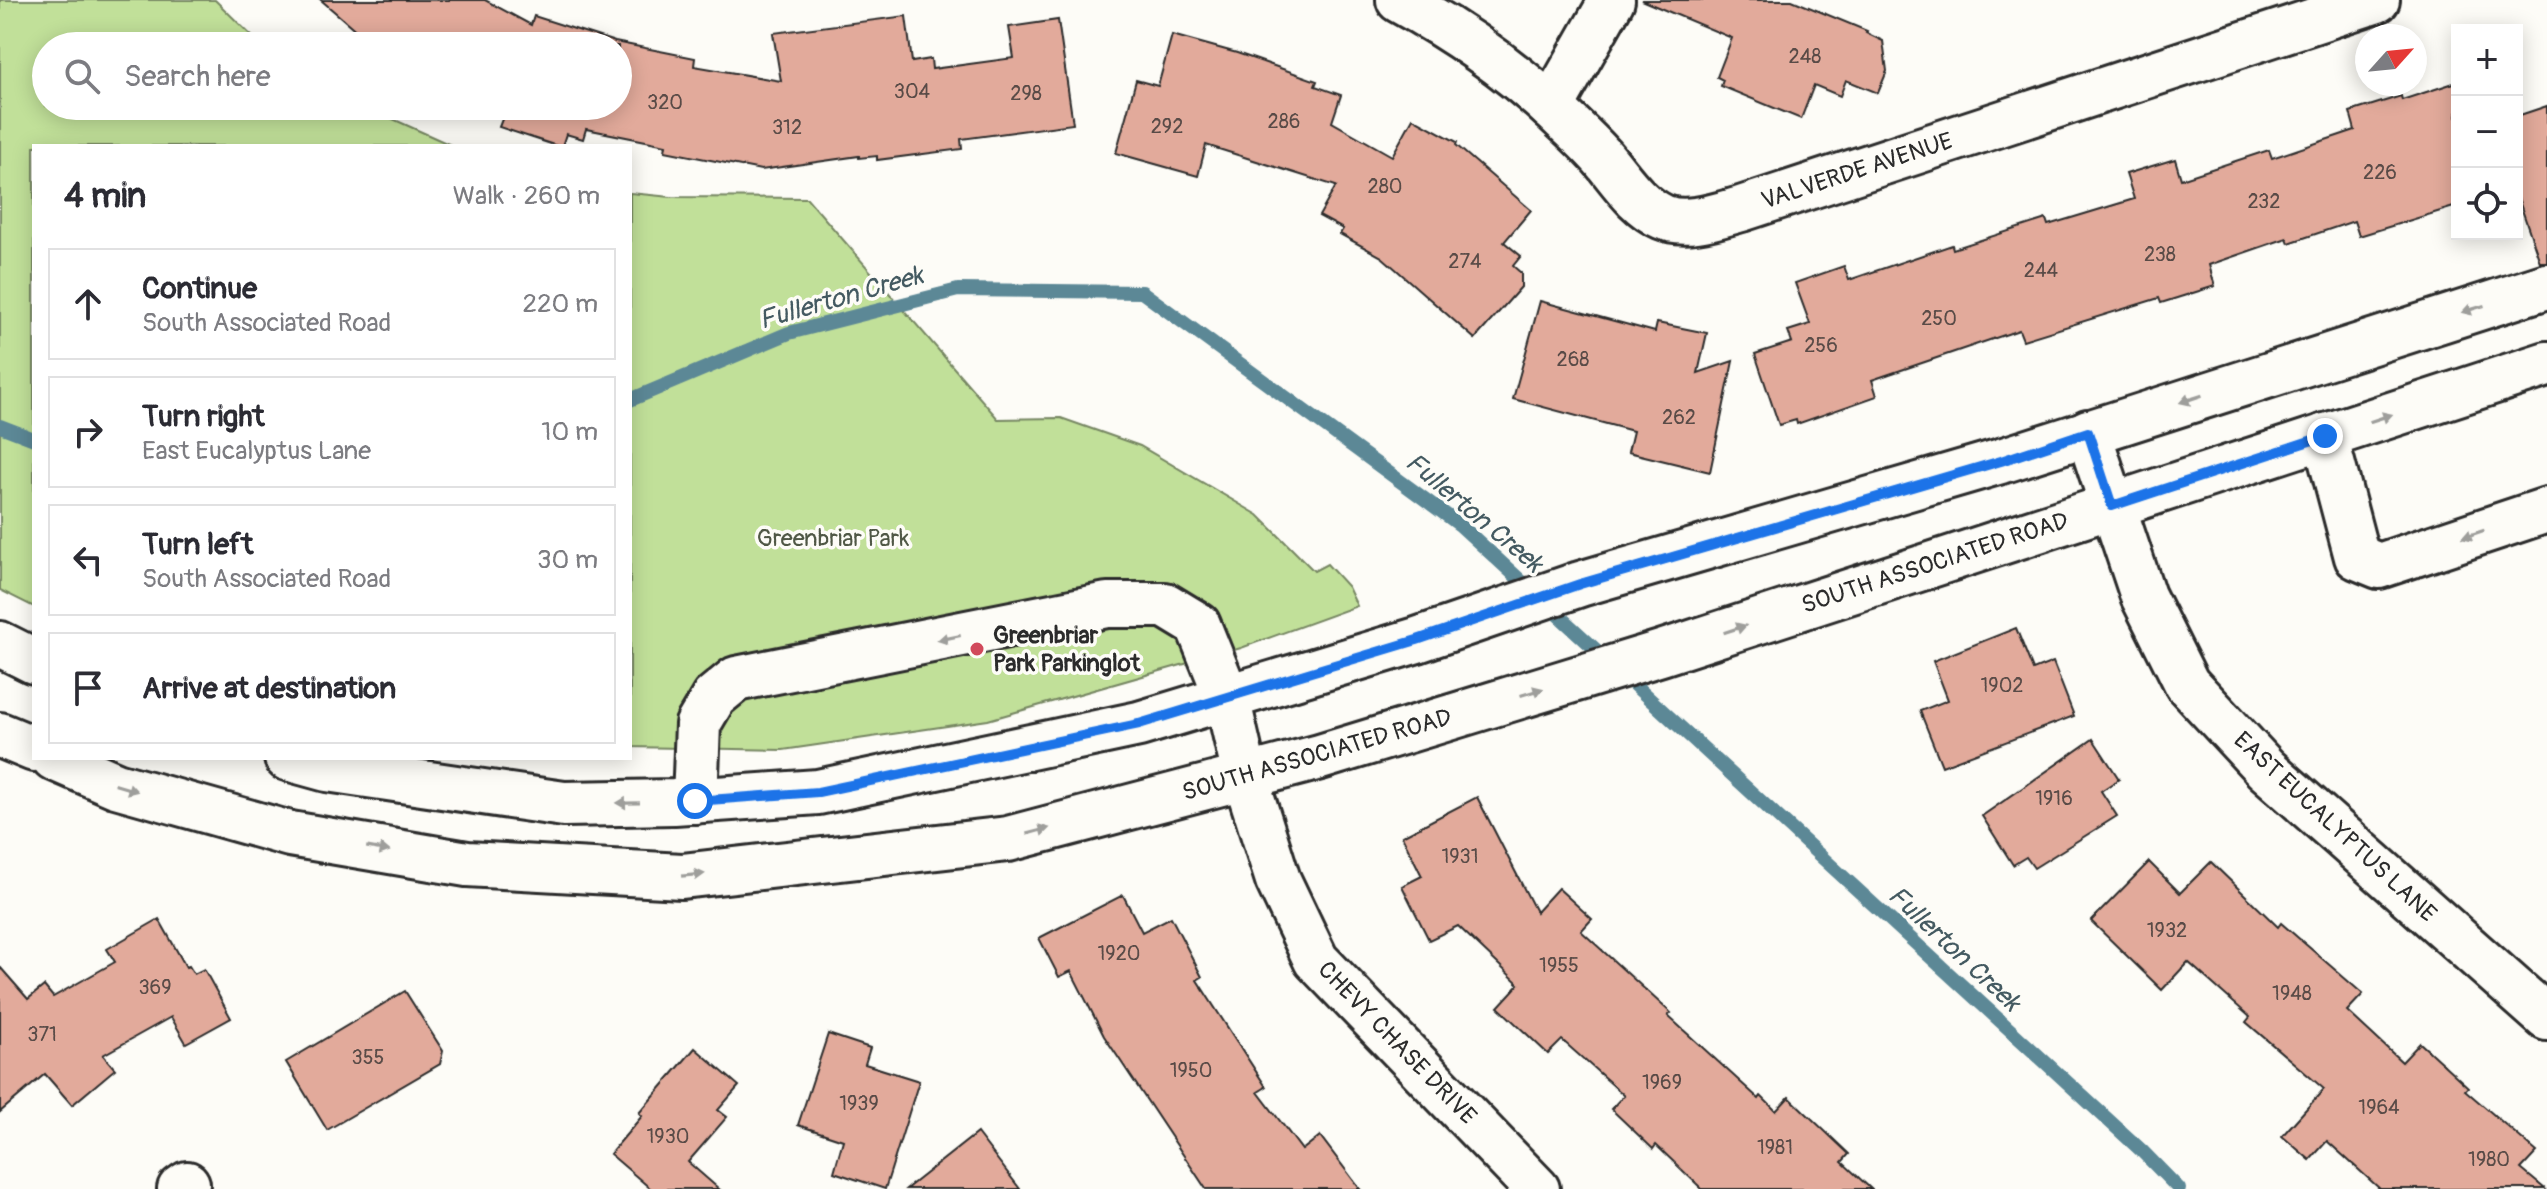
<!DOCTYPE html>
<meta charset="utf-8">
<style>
body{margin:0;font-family:Pangolin,sans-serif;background:#f7f7f7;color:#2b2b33}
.controls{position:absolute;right:24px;top:24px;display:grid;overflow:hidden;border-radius:0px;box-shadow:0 4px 20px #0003}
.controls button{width:72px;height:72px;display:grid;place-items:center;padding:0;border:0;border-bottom:2px solid #e1e1e2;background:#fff;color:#2b2b33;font:40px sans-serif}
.compass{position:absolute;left:2355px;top:24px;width:72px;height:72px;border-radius:50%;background:#fff;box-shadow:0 4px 20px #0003;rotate:63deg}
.stop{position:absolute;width:24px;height:24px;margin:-18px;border:6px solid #1a73e8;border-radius:50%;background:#fff}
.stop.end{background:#1a73e8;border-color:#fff;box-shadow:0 2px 8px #0008}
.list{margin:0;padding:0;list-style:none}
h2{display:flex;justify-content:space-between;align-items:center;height:104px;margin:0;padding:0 32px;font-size:34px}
h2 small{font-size:26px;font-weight:400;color:#7c7c81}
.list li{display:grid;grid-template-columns:52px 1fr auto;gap:24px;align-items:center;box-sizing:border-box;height:112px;margin:0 16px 16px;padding:0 16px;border:2px solid #e1e1e2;border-radius:0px}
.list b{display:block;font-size:30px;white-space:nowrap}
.list p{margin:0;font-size:26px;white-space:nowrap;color:#7c7c81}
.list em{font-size:26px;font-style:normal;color:#7c7c81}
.icon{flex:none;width:44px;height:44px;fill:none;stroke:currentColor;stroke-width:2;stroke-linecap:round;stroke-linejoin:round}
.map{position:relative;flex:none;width:2547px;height:1189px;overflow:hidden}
.search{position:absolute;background:#fff;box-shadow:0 4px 20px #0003;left:32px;top:32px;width:600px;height:88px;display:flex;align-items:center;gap:20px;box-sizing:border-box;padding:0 28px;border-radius:44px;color:#7c7c81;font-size:30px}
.panel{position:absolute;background:#fff;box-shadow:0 4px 20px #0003;left:32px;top:144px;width:600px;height:616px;border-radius:0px}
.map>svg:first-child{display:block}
.green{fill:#c1e099;stroke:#768662;stroke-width:2}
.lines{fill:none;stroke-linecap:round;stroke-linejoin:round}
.stream{stroke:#5c8896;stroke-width:14}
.building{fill:#e2aa9b;stroke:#2b2b2b;stroke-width:2}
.minor-casing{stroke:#2b2b2b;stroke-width:50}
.minor{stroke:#fdfcf7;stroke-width:44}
.oneway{fill:#9e9e9b}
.route{stroke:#1a73e8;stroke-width:10}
.poi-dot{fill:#d1495b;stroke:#fdfcf7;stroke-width:3}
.labels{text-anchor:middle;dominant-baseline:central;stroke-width:7;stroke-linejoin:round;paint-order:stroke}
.number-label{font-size:20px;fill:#594b47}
.street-label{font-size:24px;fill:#2b2b2b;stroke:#fdfcf7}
.park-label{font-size:24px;fill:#505846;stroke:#fdfcf7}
.poi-label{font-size:24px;font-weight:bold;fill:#2b2b2b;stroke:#fdfcf7;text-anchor:start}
.water-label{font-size:26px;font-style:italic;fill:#445a61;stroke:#fdfcf7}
</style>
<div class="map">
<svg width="2547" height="1189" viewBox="0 0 2547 1189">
<rect width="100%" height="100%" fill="#fdfcf7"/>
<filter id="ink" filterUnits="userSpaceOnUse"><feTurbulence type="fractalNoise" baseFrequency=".0125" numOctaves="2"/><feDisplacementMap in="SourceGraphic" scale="16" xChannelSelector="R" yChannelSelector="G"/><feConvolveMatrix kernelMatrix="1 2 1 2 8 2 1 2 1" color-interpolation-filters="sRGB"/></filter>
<g filter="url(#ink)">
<g class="green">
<polygon points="0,0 215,0 262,46 46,46 46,106 364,106 453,146 34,146 34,607 0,590"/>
<polygon points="630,193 671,197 807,198 998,419 1061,418 1140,446 1258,515 1314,571 1327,564 1348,587 1357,606 1241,648 988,720 783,750 630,747"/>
</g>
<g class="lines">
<g class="stream">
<polyline points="630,400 789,333 958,290 1142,292 1460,525 2142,1151 2179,1189"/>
<polyline points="0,426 34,439"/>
</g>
</g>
<g class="building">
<polygon points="321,0 485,0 531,25 534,16 615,42 695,58 694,66 781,81 773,33 906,16 912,62 931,59 932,69 1014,58 1009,27 1058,20 1073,124 961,139 962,149 877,160 877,156 859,158 859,156 761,170 665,151 666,145 586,129 583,139 566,134 562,146 557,146 499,127 506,109 497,106 618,106 618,46 374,46"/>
<polygon points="1641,0 1792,0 1867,31 1866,33 1883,41 1887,71 1878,93 1846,80 1840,96 1814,85 1801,119 1721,86 1723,80 1717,77 1732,38"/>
<polygon points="1172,35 1237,53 1317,81 1315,86 1341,95 1332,122 1392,156 1413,118 1457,142 1456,145 1531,210 1504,242 1521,256 1513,266 1521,273 1521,287 1475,339 1382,257 1340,234 1343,229 1319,216 1336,186 1206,145 1198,176 1116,153 1136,80 1158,86"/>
<polygon points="2457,82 2457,206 2359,236 2354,221 2289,243 2287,238 2209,265 2215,286 2161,303 2159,298 2023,340 2019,330 1872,380 1877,396 1797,424 1796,420 1779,425 1755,354 1792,342 1788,331 1810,324 1795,283 1844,266 1849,280 1952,245 1953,249 2046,219 2048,225 2134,199 2126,174 2175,159 2181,179 2269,150 2272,158 2355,130 2350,112 2401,96 2402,100"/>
<polygon points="2547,106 2547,262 2540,262 2517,195 2517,116"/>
<polygon points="1540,301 1655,332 1657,323 1707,333 1698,373 1733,361 1710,472 1628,452 1633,431 1513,399"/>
<polygon points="2016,628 2033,670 2053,662 2074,716 1942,766 1920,711 1948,700 1933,661"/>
<polygon points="2093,739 2119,779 2101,791 2117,816 2034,868 2026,857 2013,865 1982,816"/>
<polygon points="1477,797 1536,912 1558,888 1592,919 1581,931 1671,1013 1668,1016 1759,1099 1761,1096 1776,1111 1789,1097 1849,1154 1842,1162 1871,1189 1702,1189 1656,1145 1653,1149 1611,1109 1624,1095 1562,1040 1548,1054 1498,1007 1519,984 1458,926 1429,940 1402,886 1422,876 1402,836"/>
<polygon points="2149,862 2180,893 2211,862 2278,927 2281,923 2363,994 2347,1011 2402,1062 2420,1043 2468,1087 2465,1090 2537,1152 2521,1169 2545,1189 2380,1189 2327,1141 2310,1160 2282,1136 2324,1089 2246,1022 2250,1017 2188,962 2162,990 2091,921"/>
<polygon points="1123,895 1142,932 1171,917 1202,977 1197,980 1266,1087 1258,1092 1302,1150 1320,1136 1360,1189 1206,1189 1104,1036 1071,971 1059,977 1039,938"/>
<polygon points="159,919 186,967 189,966 194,974 204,969 231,1018 186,1043 171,1017 103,1055 115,1069 72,1105 45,1074 0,1112 0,967 28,999 44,986 53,997 115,962 107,949"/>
<polygon points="405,991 443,1051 440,1064 327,1130 286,1062"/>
<polygon points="828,1034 870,1048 865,1064 919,1081 885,1189 834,1172 843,1140 798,1125"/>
<polygon points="695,1048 739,1086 718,1110 727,1117 688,1162 719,1189 651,1189 610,1154 642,1116 639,1113"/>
<polygon points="977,1133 1020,1189 906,1189"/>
</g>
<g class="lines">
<defs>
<g id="minor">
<path d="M 1399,0 C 1454,30 1508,67 1554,110 C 1570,125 1588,141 1602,157 C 1621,179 1636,205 1663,217 C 1686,227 1719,215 1741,209 L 2377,0"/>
<polyline points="1551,107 1612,0"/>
<polyline points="2088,432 2143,596 2187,684 2266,769 2547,1018"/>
<polyline points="2325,436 2357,557 2379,566 2547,510"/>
<polyline points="0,644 34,661"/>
<polyline points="0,735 34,749"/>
<polyline points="54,758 116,785 290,834 467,864 682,876 1008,839 1320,757 1661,653 2547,364"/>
<polyline points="287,758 327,769 564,804 674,802 818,792 1139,724 1417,640 1580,584 2001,461 2547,286"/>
<polyline points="695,801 698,724 714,697 736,679 1107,605 1165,605 1198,625 1227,697 1245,776 1278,880 1316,960 1537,1189"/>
<polyline points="180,1189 187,1184"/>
</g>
</defs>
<use href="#minor" class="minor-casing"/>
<use href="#minor" class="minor"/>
</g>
<defs><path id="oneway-solid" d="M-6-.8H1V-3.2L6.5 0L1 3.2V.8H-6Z" transform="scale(2)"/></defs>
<g class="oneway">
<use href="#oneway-solid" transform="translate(2473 309) rotate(163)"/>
<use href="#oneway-solid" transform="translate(2191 399) rotate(162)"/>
<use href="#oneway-solid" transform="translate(2381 418) rotate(-18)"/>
<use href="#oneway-solid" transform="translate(2473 534) rotate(162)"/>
<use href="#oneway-solid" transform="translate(1735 629) rotate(-18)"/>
<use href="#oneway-solid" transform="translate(949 638) rotate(168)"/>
<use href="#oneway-solid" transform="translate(1532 692) rotate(-17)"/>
<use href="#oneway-solid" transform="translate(126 788) rotate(17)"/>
<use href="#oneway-solid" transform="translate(628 803) rotate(179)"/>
<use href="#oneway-solid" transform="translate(1038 831) rotate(-15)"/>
<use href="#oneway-solid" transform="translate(378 849) rotate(10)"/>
<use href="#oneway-solid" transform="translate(693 875) rotate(-5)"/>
</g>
</g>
<g class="lines" filter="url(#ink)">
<polyline class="route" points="695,801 818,792 1139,724 1417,640 1580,584 2001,461 2088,432 2112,506 2325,436"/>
</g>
<circle class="poi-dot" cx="977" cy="649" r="8"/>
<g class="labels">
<g class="number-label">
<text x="1805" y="56">248</text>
<text x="912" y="91">304</text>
<text x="1026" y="93">298</text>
<text x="665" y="102">320</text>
<text x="1284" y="121">286</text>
<text x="1167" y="126">292</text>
<text x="787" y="127">312</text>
<text x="2380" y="172">226</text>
<text x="1385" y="186">280</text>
<text x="2264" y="201">232</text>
<text x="2160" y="254">238</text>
<text x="1465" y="261">274</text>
<text x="2041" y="270">244</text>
<text x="1939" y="318">250</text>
<text x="1821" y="345">256</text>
<text x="1573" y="359">268</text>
<text x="1679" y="417">262</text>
<text x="2002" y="685">1902</text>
<text x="2054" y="798">1916</text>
<text x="1460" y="856">1931</text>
<text x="2167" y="930">1932</text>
<text x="1119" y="953">1920</text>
<text x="1559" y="965">1955</text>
<text x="155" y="987">369</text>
<text x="2292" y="993">1948</text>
<text x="42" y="1034">371</text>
<text x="368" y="1057">355</text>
<text x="1191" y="1070">1950</text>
<text x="1662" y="1082">1969</text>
<text x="859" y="1103">1939</text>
<text x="2379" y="1107">1964</text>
<text x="668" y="1136">1930</text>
<text x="1775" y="1147">1981</text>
<text x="2489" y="1159">1980</text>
</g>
<g class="street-label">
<text transform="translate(1857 171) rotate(-18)">VALVERDE AVENUE</text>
<text transform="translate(1935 563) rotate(-18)">SOUTH ASSOCIATED ROAD</text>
<text transform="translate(1317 755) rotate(-16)">SOUTH ASSOCIATED ROAD</text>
<text transform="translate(2335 827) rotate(43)">EAST EUCALYPTUS LANE</text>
<text transform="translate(1397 1043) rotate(46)">CHEVY CHASE DRIVE</text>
</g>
<g class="park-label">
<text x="833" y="538">Greenbriar Park</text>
</g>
<g class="poi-label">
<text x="993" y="635">Greenbriar<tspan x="993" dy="28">Park Parkinglot</tspan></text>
</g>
<g class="water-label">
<text transform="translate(841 298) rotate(-16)">Fullerton Creek</text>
<text transform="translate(1474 513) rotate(40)">Fullerton Creek</text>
<text transform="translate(1954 949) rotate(43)">Fullerton Creek</text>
</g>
</g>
</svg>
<div class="controls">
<button>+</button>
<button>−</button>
<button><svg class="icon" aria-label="locate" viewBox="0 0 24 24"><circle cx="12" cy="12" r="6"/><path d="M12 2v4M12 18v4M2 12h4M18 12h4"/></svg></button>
</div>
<svg class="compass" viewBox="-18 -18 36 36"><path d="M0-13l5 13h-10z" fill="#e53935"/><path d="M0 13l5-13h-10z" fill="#7c7c81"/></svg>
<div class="stop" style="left:695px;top:801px"></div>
<div class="stop end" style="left:2325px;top:436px"></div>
<div class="search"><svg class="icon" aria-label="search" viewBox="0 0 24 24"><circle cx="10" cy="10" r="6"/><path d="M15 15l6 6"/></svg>Search here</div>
<section class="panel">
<h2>4 min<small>Walk · 260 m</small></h2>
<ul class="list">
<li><svg class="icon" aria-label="ahead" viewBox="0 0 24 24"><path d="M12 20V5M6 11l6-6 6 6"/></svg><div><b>Continue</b><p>South Associated Road</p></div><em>220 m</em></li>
<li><svg class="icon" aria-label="right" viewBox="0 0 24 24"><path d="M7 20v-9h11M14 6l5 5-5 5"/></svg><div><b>Turn right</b><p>East Eucalyptus Lane</p></div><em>10 m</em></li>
<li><svg class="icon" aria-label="left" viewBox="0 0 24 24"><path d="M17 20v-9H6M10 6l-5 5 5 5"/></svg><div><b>Turn left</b><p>South Associated Road</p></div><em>30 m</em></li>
<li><svg class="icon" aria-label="arrive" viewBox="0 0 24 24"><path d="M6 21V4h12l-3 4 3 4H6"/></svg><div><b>Arrive at destination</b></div></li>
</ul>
</section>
</div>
